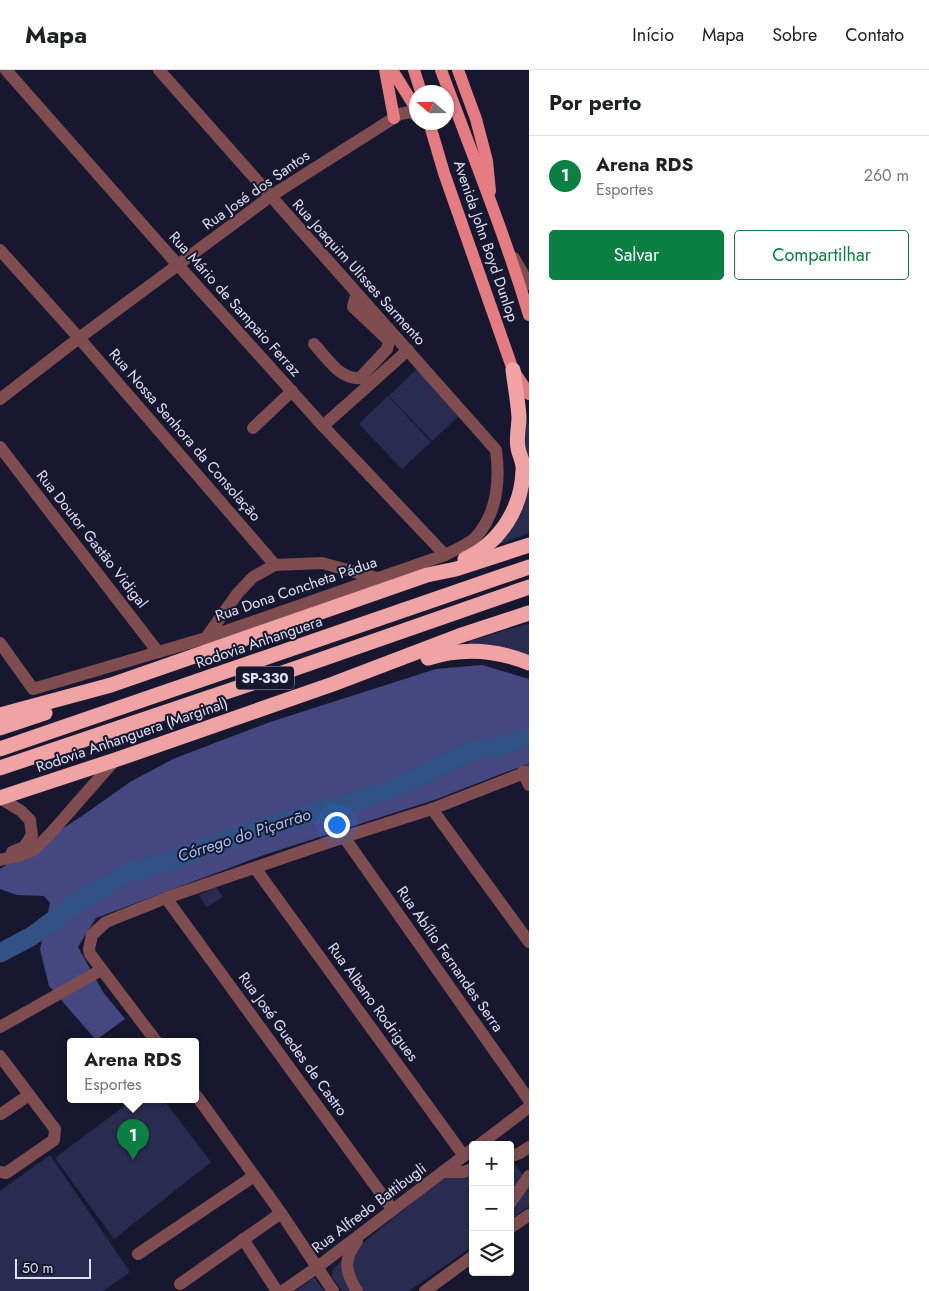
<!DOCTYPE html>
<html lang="pt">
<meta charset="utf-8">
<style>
body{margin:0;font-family:Jost,sans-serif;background:#f6f6f6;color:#202124}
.controls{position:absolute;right:15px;bottom:15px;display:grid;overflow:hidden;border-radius:5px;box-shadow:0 1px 4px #0004}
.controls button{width:45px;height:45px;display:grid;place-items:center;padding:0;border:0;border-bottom:1px solid #e0e0e0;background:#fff;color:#202124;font:25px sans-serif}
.compass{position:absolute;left:409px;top:15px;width:45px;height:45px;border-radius:50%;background:#fff;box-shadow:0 1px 4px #0004;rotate:290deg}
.scale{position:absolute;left:15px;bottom:12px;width:76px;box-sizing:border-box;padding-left:5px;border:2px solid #dee0f1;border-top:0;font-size:14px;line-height:18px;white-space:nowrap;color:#dee0f1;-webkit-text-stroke:4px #171830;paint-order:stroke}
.you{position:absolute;left:336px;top:754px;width:18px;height:18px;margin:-12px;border:4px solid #fff;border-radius:50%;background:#1a73e8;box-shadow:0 0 0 8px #1a73e833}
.badge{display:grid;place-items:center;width:32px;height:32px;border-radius:50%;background:#0b8043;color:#fff;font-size:16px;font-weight:700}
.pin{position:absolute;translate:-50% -41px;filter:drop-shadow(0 1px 2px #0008)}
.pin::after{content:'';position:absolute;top:26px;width:18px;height:15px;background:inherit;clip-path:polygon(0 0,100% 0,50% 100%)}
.popup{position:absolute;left:67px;top:968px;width:132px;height:65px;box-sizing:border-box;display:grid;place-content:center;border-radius:5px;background:#fff;filter:drop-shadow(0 1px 4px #0005);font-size:16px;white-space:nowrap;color:#757577}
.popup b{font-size:19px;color:#202124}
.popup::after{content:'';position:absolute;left:50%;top:100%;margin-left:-10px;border:10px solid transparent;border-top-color:#fff}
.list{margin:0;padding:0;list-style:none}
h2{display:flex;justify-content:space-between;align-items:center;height:65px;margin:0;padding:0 20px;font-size:21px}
h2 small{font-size:16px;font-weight:400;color:#757577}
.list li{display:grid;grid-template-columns:32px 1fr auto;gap:15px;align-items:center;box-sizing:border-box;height:80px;padding:0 20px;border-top:1px solid #e0e0e0}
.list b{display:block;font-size:19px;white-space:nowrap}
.list p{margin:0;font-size:16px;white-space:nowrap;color:#757577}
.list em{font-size:16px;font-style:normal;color:#757577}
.actions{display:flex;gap:10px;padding:15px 20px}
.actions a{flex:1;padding:11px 0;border:1px solid #0b8043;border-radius:5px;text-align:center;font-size:18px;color:#0b8043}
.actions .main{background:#0b8043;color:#fff}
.icon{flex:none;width:28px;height:28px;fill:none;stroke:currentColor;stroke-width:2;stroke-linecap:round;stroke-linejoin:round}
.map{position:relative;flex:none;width:529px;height:1221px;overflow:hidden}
header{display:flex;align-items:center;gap:30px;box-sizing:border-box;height:70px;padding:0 25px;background:#fff;border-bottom:1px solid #e0e0e0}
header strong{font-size:24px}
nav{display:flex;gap:28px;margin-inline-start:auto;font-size:18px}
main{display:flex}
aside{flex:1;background:#fff}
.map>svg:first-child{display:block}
.green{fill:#2a2b50}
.forest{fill:#454780}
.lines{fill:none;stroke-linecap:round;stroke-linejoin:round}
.river{stroke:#325285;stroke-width:19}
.minor{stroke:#7f4d4f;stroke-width:12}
.major{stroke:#e57c82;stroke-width:12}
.highway{stroke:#f0a3a5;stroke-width:15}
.labels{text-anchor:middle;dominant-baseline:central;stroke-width:4;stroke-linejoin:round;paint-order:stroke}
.shield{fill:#171830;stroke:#a2a4b7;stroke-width:1}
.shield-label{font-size:14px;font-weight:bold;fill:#dee0f1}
.street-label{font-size:15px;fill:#dee0f1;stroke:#171830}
.water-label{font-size:16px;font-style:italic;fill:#a7c5f4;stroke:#171830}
</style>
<header>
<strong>Mapa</strong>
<nav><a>Início</a><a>Mapa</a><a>Sobre</a><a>Contato</a></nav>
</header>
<main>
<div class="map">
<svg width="529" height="1221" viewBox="0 0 529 1221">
<rect width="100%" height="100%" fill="#171830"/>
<g class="green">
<polygon points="418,298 461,344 432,371 389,326"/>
<polygon points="388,326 431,372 402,399 359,354"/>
<polygon points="525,344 529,356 529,463 495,476 507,461 524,378"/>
<polygon points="529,553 529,589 468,574 470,571"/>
<polygon points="216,817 223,827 206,837 199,825"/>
<polygon points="134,1029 163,1029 211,1092 114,1169 55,1088"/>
<polygon points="50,1085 130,1202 103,1221 0,1221 0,1121"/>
<polygon points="510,1090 512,1090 524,1107 510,1127"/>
<polygon points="473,1101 473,1176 409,1221 360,1221 353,1209 353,1181 446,1105"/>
<polygon points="529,1112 529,1136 510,1150 510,1139"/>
<polygon points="345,1188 354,1221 342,1221 332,1207 333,1199"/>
<polygon points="314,1207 324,1221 296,1221"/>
</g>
<polygon class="forest" points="482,595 529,609 529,694 501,704 437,729 264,785 96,848 78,877 103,922 125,949 96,970 49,916 40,879 50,833 44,826 17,825 0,819 0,799 82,746 130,712 173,689 270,652 436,599"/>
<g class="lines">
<polyline class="river" points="0,883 32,866 76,833 130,802 171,791 245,763 379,724 414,709 468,682 497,677 529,667"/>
<g class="minor">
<polyline points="6,0 178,195 323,356 445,485"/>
<polyline points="0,180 79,268 275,495 322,493 377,508"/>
<polyline points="514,188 529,214"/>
<path d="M 314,274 C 327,288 340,310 360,308 L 387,279 L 389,271 L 353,237 L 355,229 L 358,225"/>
<polyline points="0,329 79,268 271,126 400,44 410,42 417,46"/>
<polyline points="323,356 408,280"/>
<polyline points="253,358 292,321"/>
<polyline points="0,377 158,582"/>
<polyline points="206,568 237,524 253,507 275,495"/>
<path d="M 0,573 L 33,619 L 206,568 L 445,485 C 454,480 468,475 475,468 C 497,444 500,410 496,380 L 159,0"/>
<polyline points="523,702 529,715"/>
<polyline points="0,728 21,741 30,750 32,765 24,777 12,782"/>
<polyline points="432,739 529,872"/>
<polyline points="344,767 529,1030"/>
<polyline points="0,790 19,786 34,780 50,764 115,690"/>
<polyline points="255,798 464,1086"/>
<polyline points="166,828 393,1140"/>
<polyline points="0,957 101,900"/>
<polyline points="156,971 90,884 89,879 92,865 106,852 166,828 344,767 432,739 529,701"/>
<polyline points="0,986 55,1059 54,1070 6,1103 0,1102"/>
<polyline points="196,1025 281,1143 333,1221"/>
<polyline points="1,1044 29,1025"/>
<polyline points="479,1075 529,1037"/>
<polyline points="510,1087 520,1083 529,1077"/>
<polyline points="444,1102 463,1102 473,1099"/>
<polyline points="510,1133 529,1106"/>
<polyline points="510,1158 529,1145"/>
<polyline points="243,1169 277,1221"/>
<polyline points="138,1184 254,1106"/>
<polyline points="180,1214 281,1143"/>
<polyline points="283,1221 316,1198 473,1079"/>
<path d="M 357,1221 C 345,1202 343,1189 357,1171"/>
<polyline points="425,1221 473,1186"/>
</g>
<g class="major">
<polyline points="385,0 394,48"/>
<polyline points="392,0 417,40"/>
<polyline points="414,0 421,22"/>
<path d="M 441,0 C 471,81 504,162 529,245"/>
<polyline points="458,0 476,49 487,91 490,121"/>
<polyline points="429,52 444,103 513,300 529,324"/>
</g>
<g class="highway">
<path d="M 465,489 C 500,473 522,438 523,400 C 524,392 519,385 518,378 C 516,367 519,357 519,347 C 518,331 515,316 513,300"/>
<path d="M 428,588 C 463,577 495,579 529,593"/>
<polyline points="0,645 111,615 427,505 456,499 529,475"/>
<polyline points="0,658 45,643"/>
<polyline points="0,679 529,497"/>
<polyline points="0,698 285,602 529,517"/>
<polyline points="0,728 115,690 333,614 459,566 529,543"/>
</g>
</g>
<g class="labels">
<rect class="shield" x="236" y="596.5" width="58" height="23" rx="4"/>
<g class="shield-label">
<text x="265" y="608">SP-330</text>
</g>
<g class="street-label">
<text transform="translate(256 120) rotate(-35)">Rua José dos Santos</text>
<text transform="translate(486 171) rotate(71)">Avenida John Boyd Dunlop</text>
<text transform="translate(359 202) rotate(48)">Rua Joaquim Ulisses Sarmento</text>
<text transform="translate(235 234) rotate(48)">Rua Mário de Sampaio Ferraz</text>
<text transform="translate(185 365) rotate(49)">Rua Nossa Senhora da Consolação</text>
<text transform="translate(92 469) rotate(52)">Rua Doutor Gastão Vidigal</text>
<text transform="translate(296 519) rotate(-19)">Rua Dona Concheta Pádua</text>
<text transform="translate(259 572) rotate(-19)">Rodovia Anhanguera</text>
<text transform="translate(132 665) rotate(-19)">Rodovia Anhanguera (Marginal)</text>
<text transform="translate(450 889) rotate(55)">Rua Abílio Fernandes Serra</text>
<text transform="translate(373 932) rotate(54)">Rua Albano Rodrigues</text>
<text transform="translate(293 974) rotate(54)">Rua José Guedes de Castro</text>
<text transform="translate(369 1138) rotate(-37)">Rua Alfredo Battibugli</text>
</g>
<g class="water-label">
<text transform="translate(244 765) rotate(-18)">Córrego do Piçarrão</text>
</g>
</g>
</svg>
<div class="controls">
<button>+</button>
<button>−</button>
<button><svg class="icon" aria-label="layers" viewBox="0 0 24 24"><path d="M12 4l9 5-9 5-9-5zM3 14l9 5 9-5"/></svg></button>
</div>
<svg class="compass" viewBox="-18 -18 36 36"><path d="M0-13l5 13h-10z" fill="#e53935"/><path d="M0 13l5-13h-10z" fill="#757577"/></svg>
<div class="scale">50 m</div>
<div class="you"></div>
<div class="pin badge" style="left:133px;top:1090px">1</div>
<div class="popup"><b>Arena RDS</b>Esportes</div>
</div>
<aside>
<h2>Por perto<small></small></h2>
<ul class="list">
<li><span class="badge">1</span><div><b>Arena RDS</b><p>Esportes</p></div><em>260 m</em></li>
</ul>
<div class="actions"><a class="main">Salvar</a><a>Compartilhar</a></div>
</aside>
</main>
